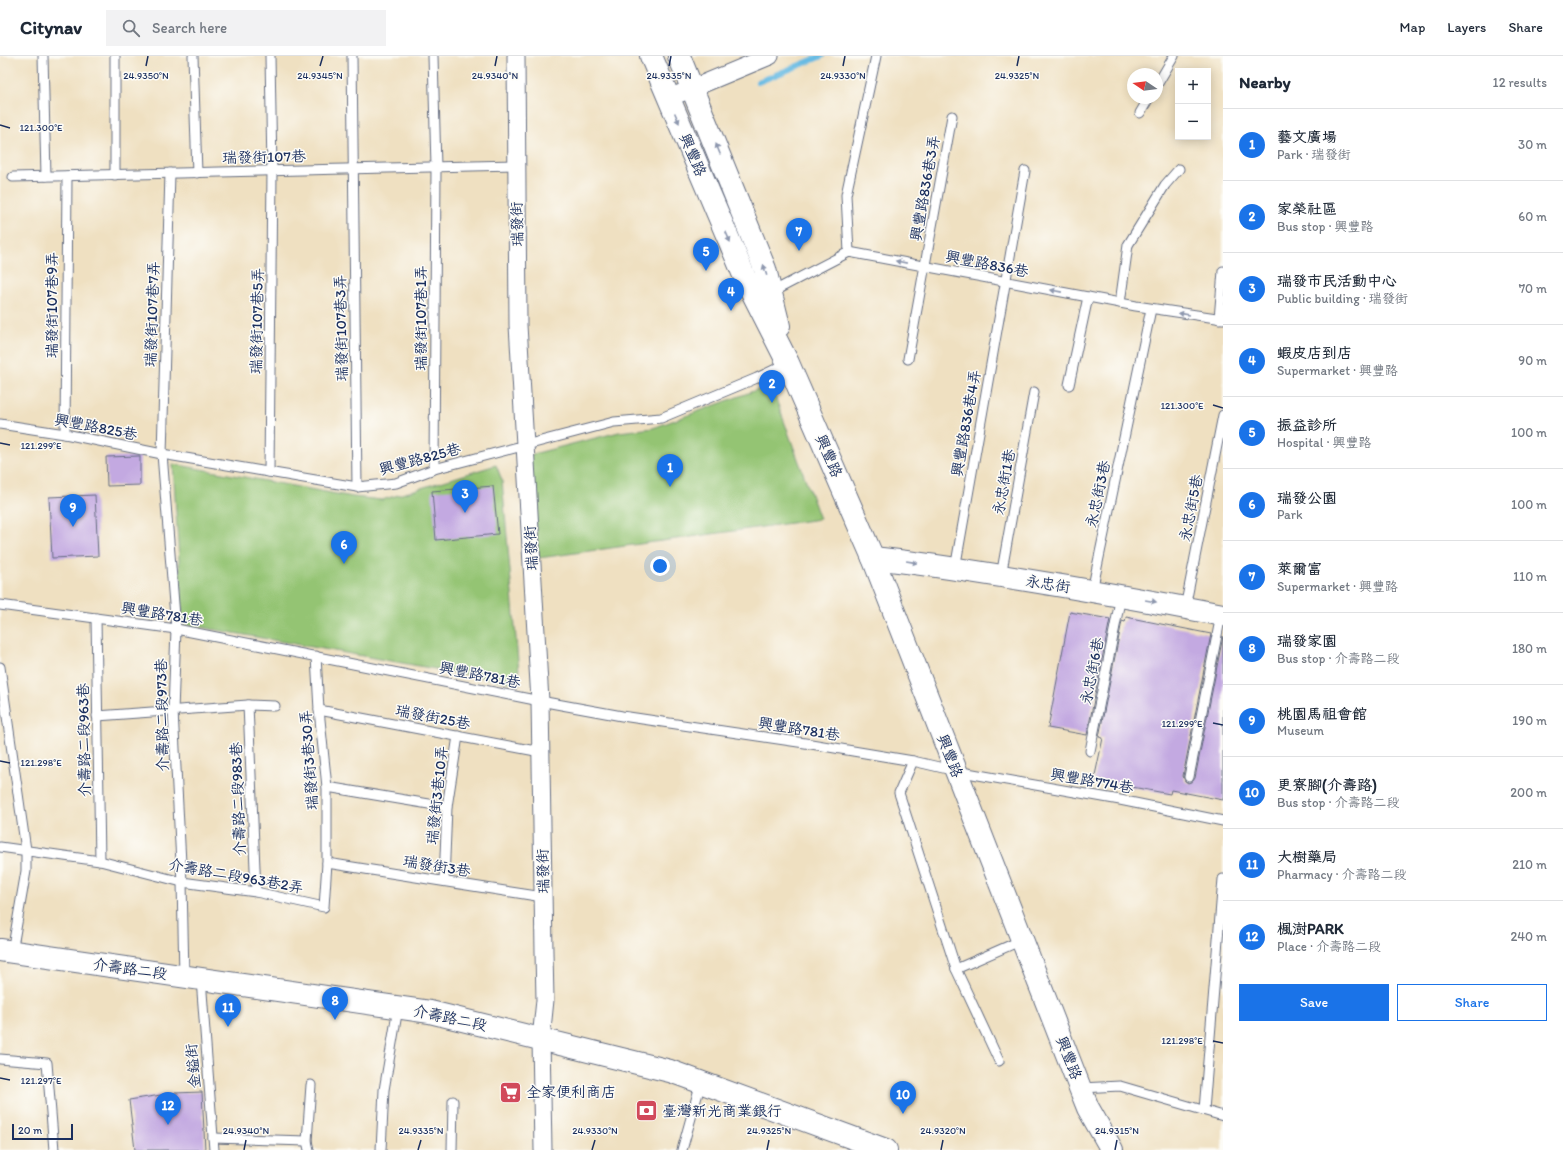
<!DOCTYPE html>
<meta charset="utf-8">
<style>
body{margin:0;font-family:Itim,"LXGW WenKai TC",sans-serif;background:#f2f2f3;color:#1f2937}
.controls{position:absolute;right:12px;top:12px;display:grid;overflow:hidden;border-radius:0px;box-shadow:0 2px 10px #0003}
.controls button{width:36px;height:36px;display:grid;place-items:center;padding:0;border:0;border-bottom:1px solid #e0e1e3;background:#fff;color:#1f2937;font:20px sans-serif}
.compass{position:absolute;left:1127px;top:12px;width:36px;height:36px;border-radius:50%;background:#fff;box-shadow:0 2px 10px #0003;rotate:283deg}
.scale{position:absolute;left:12px;bottom:10px;width:61px;box-sizing:border-box;padding-left:4px;border:2px solid #1b2f5e;border-top:0;font-size:11px;line-height:14px;white-space:nowrap;color:#1b2f5e;-webkit-text-stroke:3px #fdfcf7;paint-order:stroke}
.you{position:absolute;left:660px;top:510px;width:14px;height:14px;margin:-10px;border:3px solid #fff;border-radius:50%;background:#1a73e8;box-shadow:0 0 0 6px #1a73e833}
.badge{display:grid;place-items:center;width:26px;height:26px;border-radius:50%;background:#1a73e8;color:#fff;font-size:13px;font-weight:700}
.pin{position:absolute;translate:-50% -33px;filter:drop-shadow(0 1px 2px #0008)}
.pin::after{content:'';position:absolute;top:21px;width:14px;height:12px;background:inherit;clip-path:polygon(0 0,100% 0,50% 100%)}
.list{margin:0;padding:0;list-style:none}
h2{display:flex;justify-content:space-between;align-items:center;height:52px;margin:0;padding:0 16px;font-size:17px}
h2 small{font-size:13px;font-weight:400;color:#747a83}
.list li{display:grid;grid-template-columns:26px 1fr auto;gap:12px;align-items:center;box-sizing:border-box;height:72px;padding:0 16px;border-top:1px solid #e0e1e3}
.list b{display:block;font-size:15px;white-space:nowrap}
.list p{margin:0;font-size:13px;white-space:nowrap;color:#747a83}
.list em{font-size:13px;font-style:normal;color:#747a83}
.actions{display:flex;gap:8px;padding:12px 16px}
.actions a{flex:1;padding:9px 0;border:1px solid #1a73e8;border-radius:0px;text-align:center;font-size:14px;color:#1a73e8}
.actions .main{background:#1a73e8;color:#fff}
.icon{flex:none;width:22px;height:22px;fill:none;stroke:currentColor;stroke-width:2;stroke-linecap:round;stroke-linejoin:round}
.map{position:relative;flex:none;width:1223px;height:1094px;overflow:hidden}
header{display:flex;align-items:center;gap:24px;box-sizing:border-box;height:56px;padding:0 20px;background:#fff;border-bottom:1px solid #e0e1e3}
header strong{font-size:19px}
nav{display:flex;gap:22px;margin-inline-start:auto;font-size:14px}
.search{width:280px;height:36px;background:#f2f2f3;display:flex;align-items:center;gap:10px;box-sizing:border-box;padding:0 14px;border-radius:0px;color:#747a83;font-size:15px}
main{display:flex}
aside{flex:1;background:#fff}
.map>svg:first-child{display:block}
.green{fill:#94c473;stroke:#587a68}
.lines{fill:none;stroke-linecap:round;stroke-linejoin:round}
.stream{stroke:#67bbe3;stroke-width:6}
.building{fill:#c3a9e1}
.lane-casing{stroke:#656d81;stroke-width:11}
.street-casing{stroke:#656d81;stroke-width:19}
.secondary-casing{stroke:#656d81;stroke-width:24}
.primary-casing{stroke:#656d81;stroke-width:24}
.lane{stroke:#fff;stroke-width:9}
.street{stroke:#fff;stroke-width:17}
.secondary{stroke:#fff;stroke-width:22}
.primary{stroke:#fff;stroke-width:22}
.oneway{fill:#8d97ae}
.ticks{fill:none;stroke:#1b2f5e;stroke-width:1.5}
.labels{text-anchor:middle;dominant-baseline:central;stroke-width:3;stroke-linejoin:round;paint-order:stroke}
.street-label{font-size:15px;fill:#1b2f5e;stroke:#fdfcf7}
.poi-label{font-size:15px;fill:#1b2f5e;stroke:#fdfcf7;text-anchor:start}
.ticks-label{font-size:10px;text-anchor:middle;fill:#1b2f5e;stroke:#fdfcf7;stroke-width:3;stroke-linejoin:round;paint-order:stroke}
</style>
<header>
<strong>Citynav</strong>
<div class="search"><svg class="icon" aria-label="search" viewBox="0 0 24 24"><circle cx="10" cy="10" r="6"/><path d="M15 15l6 6"/></svg>Search here</div>
<nav><a>Map</a><a>Layers</a><a>Share</a></nav>
</header>
<main>
<div class="map">
<svg width="1223" height="1094" viewBox="0 0 1223 1094">
<rect width="100%" height="100%" fill="#fdfcf7"/>
<filter id="ink" filterUnits="userSpaceOnUse"><feTurbulence type="fractalNoise" baseFrequency=".025" numOctaves="2"/><feDisplacementMap in="SourceGraphic" scale="8" xChannelSelector="R" yChannelSelector="G"/><feConvolveMatrix kernelMatrix="1 2 1 2 8 2 1 2 1" color-interpolation-filters="sRGB"/></filter>
<filter id="wash" filterUnits="userSpaceOnUse"><feTurbulence type="fractalNoise" baseFrequency=".012" numOctaves="4" result="noise"/><feDisplacementMap in="SourceGraphic" scale="16" xChannelSelector="R" yChannelSelector="G"/><feGaussianBlur stdDeviation="0.9" result="paint"/><feColorMatrix in="noise" values="0 0 0 0 0 0 0 0 0 0 0 0 0 0 0 0 0 1.4 0 .05"/><feComposite in="paint" operator="in"/></filter>
<g filter="url(#wash)">
<rect width="100%" height="100%" fill="#efe0c1"/>
<g class="green">
<polygon points="759,333 773,335 820,463 539,502 529,399 619,376 653,372"/>
<polygon points="173,408 353,441 382,444 496,409 502,424 520,628 183,568"/>
</g>
<g class="lines">
<polyline class="stream" points="758,26 822,0"/>
</g>
<g id="blocks">
<g class="building">
<polygon points="140,400 140,429 107,430 106,401"/>
<polygon points="493,430 498,478 436,484 432,435"/>
<polygon points="95,439 98,500 52,502 49,441"/>
<polygon points="1070,556 1110,563 1087,679 1048,672"/>
<polygon points="1126,561 1211,578 1183,720 1185,725 1188,727 1193,725 1195,722 1223,580 1223,744 1171,734 1170,738 1094,724 1103,682 1099,681 1122,565 1125,566"/>
<polygon points="202,1036 205,1094 135,1094 129,1044 174,1037"/>
</g>
</g>
</g>
<g filter="url(#ink)">
<use href="#blocks" fill-opacity="0" stroke="#656d81" stroke-width="1"/>
<g class="lines">
<defs>
<g id="lane">
<polyline points="43,0 46,120"/>
<polyline points="115,0 115,119"/>
<polyline points="193,0 197,117"/>
<polyline points="352,0 357,431"/>
<polyline points="433,0 436,111 434,413"/>
<polyline points="1157,29 1174,0"/>
<polyline points="1140,57 1149,42"/>
<polyline points="170,117 162,398 176,573 173,655 182,826 184,920"/>
<polyline points="13,121 516,109"/>
<polyline points="849,196 846,139 876,0"/>
<polyline points="770,237 849,196 1136,250 1223,263"/>
<polyline points="1120,247 1128,189 1165,129 1179,113"/>
<polyline points="1219,263 1223,215"/>
<polyline points="908,303 952,60"/>
<polyline points="1069,329 1088,241"/>
<polyline points="0,368 65,378 162,398 357,431 396,427 434,413 614,366 661,362 757,322 788,307"/>
<polyline points="65,378 67,120"/>
<polyline points="269,416 272,115 270,0"/>
<polyline points="955,513 1025,115"/>
<polyline points="1001,520 1034,336"/>
<polyline points="1092,535 1151,253"/>
<polyline points="0,549 176,573 540,645 622,660 805,687 913,705 956,715 1120,744 1223,765"/>
<polyline points="1185,552 1223,359"/>
<polyline points="96,562 100,805"/>
<polyline points="0,611 26,794 26,815 12,896"/>
<polyline points="248,649 256,836"/>
<polyline points="319,654 541,696"/>
<polyline points="97,660 248,649 275,650"/>
<polyline points="1090,695 1121,540"/>
<polyline points="913,705 899,737 956,913 999,1005"/>
<polyline points="1189,721 1221,559"/>
<polyline points="327,731 447,751"/>
<polyline points="0,791 100,805 182,826 256,836 324,851 327,807 327,731 319,654 316,600"/>
<polyline points="327,807 543,841"/>
<polyline points="444,825 447,751 458,680"/>
<polyline points="956,913 1022,884"/>
<polyline points="201,923 214,1094"/>
<polyline points="0,1003 47,1007 54,1094"/>
<polyline points="1081,1032 1120,1030 1223,1060"/>
<polyline points="1204,1054 1223,823"/>
<polyline points="213,1082 307,1085"/>
<polyline points="309,1094 307,1085 311,1029"/>
<polyline points="381,1094 384,1034 398,952"/>
<polyline points="452,1094 453,1045"/>
<polyline points="682,1094 701,1026"/>
</g>
<g id="street">
<polyline points="516,0 518,269 540,645 544,896 545,944 541,983 543,1094"/>
<polyline points="669,42 770,0"/>
</g>
<g id="secondary">
<polyline points="651,0 746,224 788,307 873,502 1080,1032 1088,1052 1112,1094"/>
<polyline points="679,0 765,213 779,270"/>
<path d="M 873,502 C 922,507 971,515 1020,523 C 1088,534 1155,546 1223,559"/>
</g>
<polyline id="primary" points="0,894 430,956 670,1015 886,1094"/>
</defs>
<use href="#lane" class="lane-casing"/>
<use href="#street" class="street-casing"/>
<use href="#secondary" class="secondary-casing"/>
<use href="#primary" class="primary-casing"/>
<use href="#lane" class="lane"/>
<use href="#street" class="street"/>
<use href="#secondary" class="secondary"/>
<use href="#primary" class="primary"/>
</g>
<defs><path id="oneway-solid" d="M-6-.8H1V-3.2L6.5 0L1 3.2V.8H-6Z"/></defs>
<g class="oneway">
<use href="#oneway-solid" transform="translate(677 62) rotate(67)"/>
<use href="#oneway-solid" transform="translate(718 93) rotate(-112)"/>
<use href="#oneway-solid" transform="translate(728 181) rotate(67)"/>
<use href="#oneway-solid" transform="translate(901 206) rotate(-169)"/>
<use href="#oneway-solid" transform="translate(765 214) rotate(-107)"/>
<use href="#oneway-solid" transform="translate(1056 235) rotate(-169)"/>
<use href="#oneway-solid" transform="translate(1184 258) rotate(-171)"/>
<use href="#oneway-solid" transform="translate(912 506) rotate(9)"/>
<use href="#oneway-solid" transform="translate(1151 545) rotate(10)"/>
</g>
</g>
<path class="ticks" d="M 146,10 L 148,0M 320,10 L 323,0M 495,10 L 497,0M 669,10 L 671,0M 843,10 L 845,0M 1017,10 L 1019,0M 0,69 L 10,72M 1213,349 L 1223,352M 0,387 L 10,389M 1213,667 L 1223,669M 0,705 L 10,707M 1213,985 L 1223,987M 0,1022 L 10,1024M 244,1094 L 246,1084M 418,1094 L 421,1084M 592,1094 L 595,1084M 767,1094 L 769,1084M 941,1094 L 943,1084M 1115,1094 L 1117,1084"/>
<defs>
<symbol id="supermarket-square" viewBox="-11 -11 22 22"><rect x="-9" y="-9" width="18" height="18" rx="4" fill="#d1495b" stroke="#fdfcf7"/><path d="M-6-5.5h2.5l.6 2H6L4.5 2H-2.5L-4.4-4H-6ZM-1.5 3.2a1.3 1.3 0 1 0 .1 0ZM3 3.2a1.3 1.3 0 1 0 .1 0Z" fill="#fff"/></symbol>
<symbol id="bank-square" viewBox="-11 -11 22 22"><rect x="-9" y="-9" width="18" height="18" rx="4" fill="#d1495b" stroke="#fdfcf7"/><path d="M-6-4H6V4H-6ZM0-2.3a2.3 2.3 0 1 0 0 4.6a2.3 2.3 0 1 0 0-4.6Z" fill="#fff"/></symbol>
</defs>
<g fill-rule="evenodd">
<use href="#supermarket-square" x="498" y="1024" width="25" height="25"/>
<use href="#bank-square" x="634" y="1042" width="25" height="25"/>
</g>
<g class="labels">
<g class="street-label">
<text transform="translate(693 99) rotate(67)">興豐路</text>
<text transform="translate(264 101) rotate(-1)">瑞發街107巷</text>
<text transform="translate(925 132) rotate(-80)">興豐路836巷3弄</text>
<text transform="translate(517 168) rotate(-91)">瑞發街</text>
<text transform="translate(987 208) rotate(11)">興豐路836巷</text>
<text transform="translate(52 249) rotate(-90)">瑞發街107巷9弄</text>
<text transform="translate(152 258) rotate(-88)">瑞發街107巷7弄</text>
<text transform="translate(421 262) rotate(-90)">瑞發街107巷1弄</text>
<text transform="translate(257 265) rotate(-89)">瑞發街107巷5弄</text>
<text transform="translate(341 272) rotate(-91)">瑞發街107巷3弄</text>
<text transform="translate(966 367) rotate(-80)">興豐路836巷4弄</text>
<text transform="translate(96 371) rotate(11)">興豐路825巷</text>
<text transform="translate(829 400) rotate(67)">興豐路</text>
<text transform="translate(420 403) rotate(-15)">興豐路825巷</text>
<text transform="translate(1004 426) rotate(-80)">永忠街1巷</text>
<text transform="translate(1098 438) rotate(-78)">永忠街3巷</text>
<text transform="translate(1191 452) rotate(-79)">永忠街5巷</text>
<text transform="translate(531 492) rotate(-93)">瑞發街</text>
<text transform="translate(1048 528) rotate(9)">永忠街</text>
<text transform="translate(162 558) rotate(9)">興豐路781巷</text>
<text transform="translate(1092 615) rotate(-79)">永忠街6巷</text>
<text transform="translate(480 619) rotate(11)">興豐路781巷</text>
<text transform="translate(162 659) rotate(-91)">介壽路二段973巷</text>
<text transform="translate(433 661) rotate(11)">瑞發街25巷</text>
<text transform="translate(799 673) rotate(9)">興豐路781巷</text>
<text transform="translate(84 684) rotate(-91)">介壽路二段963巷</text>
<text transform="translate(950 700) rotate(69)">興豐路</text>
<text transform="translate(309 704) rotate(-94)">瑞發街3巷30弄</text>
<text transform="translate(1092 725) rotate(10)">興豐路774巷</text>
<text transform="translate(437 739) rotate(-84)">瑞發街3巷10弄</text>
<text transform="translate(238 743) rotate(-92)">介壽路二段983巷</text>
<text transform="translate(437 810) rotate(9)">瑞發街3巷</text>
<text transform="translate(543 815) rotate(-91)">瑞發街</text>
<text transform="translate(236 820) rotate(10)">介壽路二段963巷2弄</text>
<text transform="translate(130 913) rotate(8)">介壽路二段</text>
<text transform="translate(450 962) rotate(12)">介壽路二段</text>
<text transform="translate(1069 1002) rotate(69)">興豐路</text>
<text transform="translate(193 1010) rotate(-95)">金鎰街</text>
</g>
<g class="poi-label">
<text x="526" y="1036">全家便利商店</text>
<text x="662" y="1055">臺灣新光商業銀行</text>
</g>
</g>
<g class="ticks-label">
<text x="146" y="23">24.9350°N</text>
<text x="320" y="23">24.9345°N</text>
<text x="495" y="23">24.9340°N</text>
<text x="669" y="23">24.9335°N</text>
<text x="843" y="23">24.9330°N</text>
<text x="1017" y="23">24.9325°N</text>
<text x="41" y="75">121.300°E</text>
<text x="1182" y="353">121.300°E</text>
<text x="41" y="393">121.299°E</text>
<text x="1182" y="671">121.299°E</text>
<text x="41" y="710">121.298°E</text>
<text x="1182" y="988">121.298°E</text>
<text x="41" y="1028">121.297°E</text>
<text x="246" y="1078">24.9340°N</text>
<text x="421" y="1078">24.9335°N</text>
<text x="595" y="1078">24.9330°N</text>
<text x="769" y="1078">24.9325°N</text>
<text x="943" y="1078">24.9320°N</text>
<text x="1117" y="1078">24.9315°N</text>
</g>
</svg>
<div class="controls">
<button>+</button>
<button>−</button>
</div>
<svg class="compass" viewBox="-18 -18 36 36"><path d="M0-13l5 13h-10z" fill="#e53935"/><path d="M0 13l5-13h-10z" fill="#747a83"/></svg>
<div class="scale">20 m</div>
<div class="you"></div>
<div class="pin badge" style="left:670px;top:431px">1</div>
<div class="pin badge" style="left:772px;top:347px">2</div>
<div class="pin badge" style="left:465px;top:457px">3</div>
<div class="pin badge" style="left:731px;top:255px">4</div>
<div class="pin badge" style="left:706px;top:215px">5</div>
<div class="pin badge" style="left:344px;top:508px">6</div>
<div class="pin badge" style="left:799px;top:195px">7</div>
<div class="pin badge" style="left:335px;top:964px">8</div>
<div class="pin badge" style="left:73px;top:471px">9</div>
<div class="pin badge" style="left:903px;top:1058px">10</div>
<div class="pin badge" style="left:228px;top:971px">11</div>
<div class="pin badge" style="left:168px;top:1069px">12</div>
</div>
<aside>
<h2>Nearby<small>12 results</small></h2>
<ul class="list">
<li><span class="badge">1</span><div><b>藝文廣場</b><p>Park · 瑞發街</p></div><em>30 m</em></li>
<li><span class="badge">2</span><div><b>家榮社區</b><p>Bus stop · 興豐路</p></div><em>60 m</em></li>
<li><span class="badge">3</span><div><b>瑞發市民活動中心</b><p>Public building · 瑞發街</p></div><em>70 m</em></li>
<li><span class="badge">4</span><div><b>蝦皮店到店</b><p>Supermarket · 興豐路</p></div><em>90 m</em></li>
<li><span class="badge">5</span><div><b>振益診所</b><p>Hospital · 興豐路</p></div><em>100 m</em></li>
<li><span class="badge">6</span><div><b>瑞發公園</b><p>Park</p></div><em>100 m</em></li>
<li><span class="badge">7</span><div><b>萊爾富</b><p>Supermarket · 興豐路</p></div><em>110 m</em></li>
<li><span class="badge">8</span><div><b>瑞發家園</b><p>Bus stop · 介壽路二段</p></div><em>180 m</em></li>
<li><span class="badge">9</span><div><b>桃園馬祖會館</b><p>Museum</p></div><em>190 m</em></li>
<li><span class="badge">10</span><div><b>更寮腳(介壽路)</b><p>Bus stop · 介壽路二段</p></div><em>200 m</em></li>
<li><span class="badge">11</span><div><b>大樹藥局</b><p>Pharmacy · 介壽路二段</p></div><em>210 m</em></li>
<li><span class="badge">12</span><div><b>楓澍PARK</b><p>Place · 介壽路二段</p></div><em>240 m</em></li>
</ul>
<div class="actions"><a class="main">Save</a><a>Share</a></div>
</aside>
</main>
